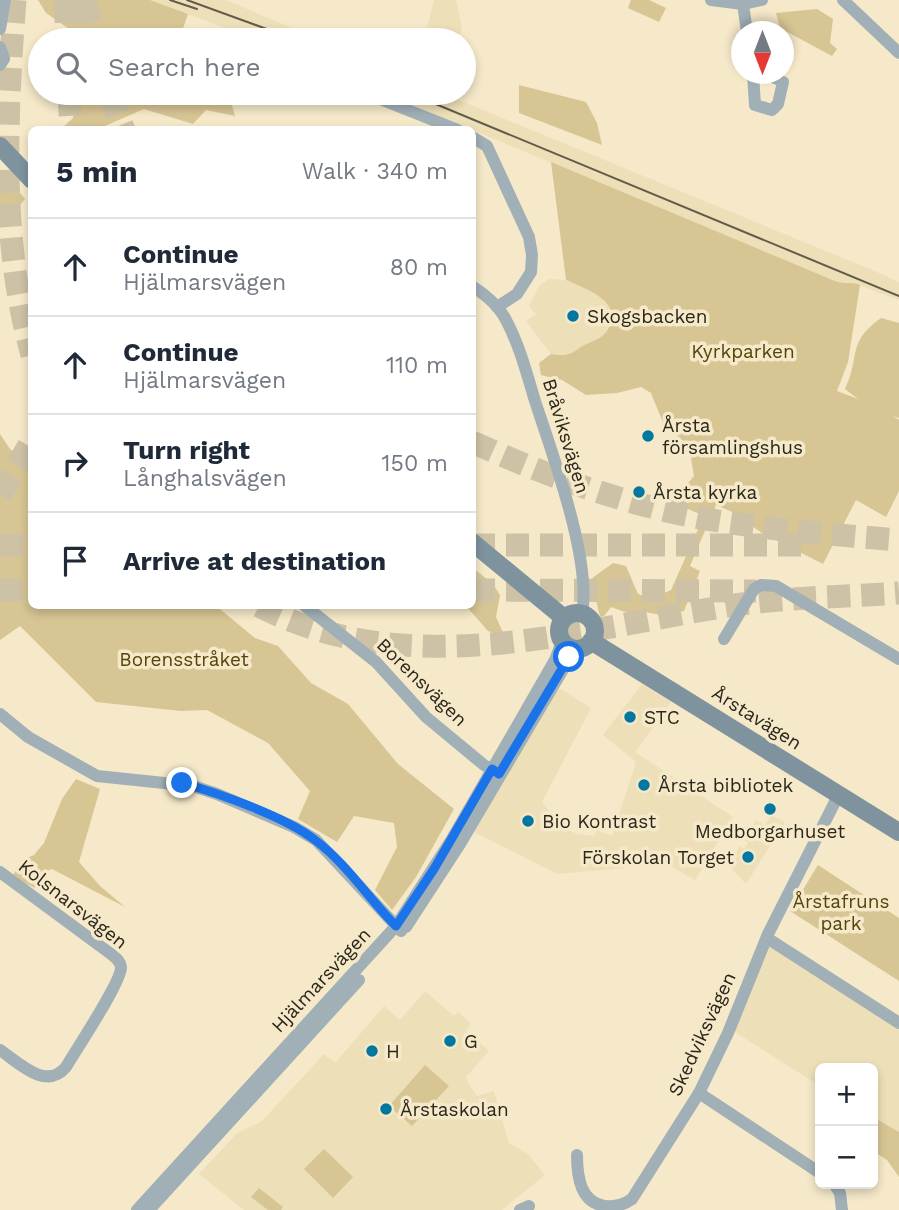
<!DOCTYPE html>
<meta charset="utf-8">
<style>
body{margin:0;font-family:"Work Sans",sans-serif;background:#f2f2f3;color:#1f2937}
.controls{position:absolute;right:21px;bottom:21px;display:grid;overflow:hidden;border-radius:10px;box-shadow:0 4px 10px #0003}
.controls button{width:63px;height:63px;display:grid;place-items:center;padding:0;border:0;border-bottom:2px solid #e0e1e3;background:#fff;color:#1f2937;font:35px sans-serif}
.compass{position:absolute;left:731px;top:21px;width:63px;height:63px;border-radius:50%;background:#fff;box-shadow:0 4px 10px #0003;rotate:180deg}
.stop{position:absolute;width:21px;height:21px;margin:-16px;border:5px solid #1a73e8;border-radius:50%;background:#fff}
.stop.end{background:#1a73e8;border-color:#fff;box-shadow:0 2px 7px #0008}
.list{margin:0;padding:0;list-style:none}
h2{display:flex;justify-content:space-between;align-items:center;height:91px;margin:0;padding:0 28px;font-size:30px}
h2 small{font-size:23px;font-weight:400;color:#747a83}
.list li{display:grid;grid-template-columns:46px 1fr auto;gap:21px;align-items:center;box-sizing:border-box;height:98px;padding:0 28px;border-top:2px solid #e0e1e3}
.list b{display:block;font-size:26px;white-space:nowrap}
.list p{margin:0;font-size:23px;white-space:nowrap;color:#747a83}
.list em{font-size:23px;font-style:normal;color:#747a83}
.icon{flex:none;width:38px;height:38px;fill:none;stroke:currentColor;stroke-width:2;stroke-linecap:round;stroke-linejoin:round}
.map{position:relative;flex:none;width:899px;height:1210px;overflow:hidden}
.search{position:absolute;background:#fff;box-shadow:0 4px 10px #0003;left:28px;top:28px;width:448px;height:77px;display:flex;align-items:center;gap:18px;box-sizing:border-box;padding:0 24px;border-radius:38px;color:#747a83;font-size:26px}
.panel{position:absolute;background:#fff;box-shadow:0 4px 10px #0003;left:28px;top:126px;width:448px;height:483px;border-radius:10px}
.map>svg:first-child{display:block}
.built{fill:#eddfb8}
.green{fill:#d7c594}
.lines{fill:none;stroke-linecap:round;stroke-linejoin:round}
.highway-tunnel{stroke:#cdc2a6;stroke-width:23;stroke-dasharray:23 11;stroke-linecap:butt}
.street{stroke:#a1afb7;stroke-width:12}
.secondary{stroke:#7e939e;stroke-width:18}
.tram{stroke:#615b4a;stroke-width:2}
.route{stroke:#1a73e8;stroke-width:9}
.poi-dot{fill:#0377a0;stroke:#f5e9c9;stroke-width:2.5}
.labels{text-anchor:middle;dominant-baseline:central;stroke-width:7;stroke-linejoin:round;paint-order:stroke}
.poi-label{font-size:19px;fill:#2b271b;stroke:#f5e9c9;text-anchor:start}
.park-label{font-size:19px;fill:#55440b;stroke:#f5e9c9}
.street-label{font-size:19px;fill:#2b271b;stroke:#f5e9c9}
</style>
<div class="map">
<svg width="899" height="1210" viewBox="0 0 899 1210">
<rect width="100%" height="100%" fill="#f5e9c9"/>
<g class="built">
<polygon points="150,0 226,0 320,40 257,40"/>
<polygon points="434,0 456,0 462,27 459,40 392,40 395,29 425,36"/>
<polygon points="384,93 442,93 872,270 899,282 899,300 854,283 846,285 835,281"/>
<polygon points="549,279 566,280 599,296 610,307 612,318 603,338 598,341 589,342 579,350 565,356 551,354 526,321 536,314 529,306 539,286"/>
<polygon points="642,684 671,702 635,752 733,817 695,880 665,863 650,862 624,868 557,874 474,832 555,692 561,689 591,708 542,802 563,828 577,834 594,836 597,830 612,836 636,762 603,735"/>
<polygon points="771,815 785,822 746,884 728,865 740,846 744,849 748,843 744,840 756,820 765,825"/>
<polygon points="767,940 899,1024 899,1132 873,1117 873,1068 820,1068 820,1086 730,1029"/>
<polygon points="425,991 454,1016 458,1012 471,1023 466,1031 489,1051 466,1077 469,1084 477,1096 494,1091 509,1143 528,1154 545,1175 502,1210 244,1210 199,1174 237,1133 261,1122 324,1054 335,1063 384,1006 400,1020"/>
</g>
<g class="green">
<polygon points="38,0 150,0 188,14 179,40 77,40 75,33 46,13"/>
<polygon points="631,0 649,0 666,8 659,22 628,8"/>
<polygon points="817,9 833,19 830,43 837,49 832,56 780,28 776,13"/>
<polygon points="519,85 586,102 597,123 602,145 519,113"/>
<polygon points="79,93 223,93 229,95 235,116 206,110 193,124 144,109 98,129 61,129 73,118"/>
<path d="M 551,162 L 835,281 C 847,285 851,281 860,285 L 848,362 L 837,391 L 858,399 L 845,389 C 861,356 846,343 881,318 L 899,323 L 899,418 L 893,416 L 899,420 L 899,491 L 886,517 L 856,500 L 823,564 L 762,533 L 732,512 L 716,505 L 690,566 L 700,571 L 684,611 L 661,615 L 640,611 L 636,616 L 611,607 L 604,616 L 600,617 L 591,579 L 613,563 L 626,566 L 638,594 L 651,599 L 671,590 L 704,516 L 672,502 L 694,476 L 689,446 L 664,425 L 651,393 L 641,387 L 617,393 L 586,395 L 562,380 L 541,375 L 539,363 L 551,354 C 575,358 573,349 591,342 C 601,338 604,337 610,325 C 621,300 583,288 566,280 Z"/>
<polygon points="0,169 25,199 0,228"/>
<polygon points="0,434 10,449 31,467 32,606 216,606 255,638 278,646 311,683 348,704 398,764 454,809 416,877 392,910 375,890 397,847 394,823 354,816 337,842 298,819 310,791 268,743 207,710 181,711 96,702 20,626 0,640"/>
<polygon points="473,568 493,584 500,595 496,617 505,637 488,631 466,606 472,606"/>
<polygon points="76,779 100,789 79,862 100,886 125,907 52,869 43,873 35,888 12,877 22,860 34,855 44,843 62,799"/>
<polygon points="818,865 899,918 899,981 790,911"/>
<polygon points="425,1065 449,1086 412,1126 389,1106"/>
<polygon points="873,1117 899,1132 899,1177 887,1160 873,1151"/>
<polygon points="324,1149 353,1177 333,1198 304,1169"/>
<polygon points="259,1188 283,1207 281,1210 268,1210 251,1197"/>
</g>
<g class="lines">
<g class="highway-tunnel">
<path d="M 15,0 C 6,118 0,241 32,355"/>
<polyline points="66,0 66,40"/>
<polyline points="85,0 93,40"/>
<polyline points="69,93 71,130"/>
<polyline points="109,93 124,130"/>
<path d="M 472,442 C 549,477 629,506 712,520 C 774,530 837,535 899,540"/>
<polyline points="0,495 32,440"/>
<polyline points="0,545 32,545"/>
<polyline points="472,545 808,545"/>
<polyline points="0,590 32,590"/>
<polyline points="472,590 756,591"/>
<path d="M 259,606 C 409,684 578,629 734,605 C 788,597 845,597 899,593"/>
</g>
<g class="street">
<polyline points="711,0 743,4 762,0"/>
<polyline points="843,0 899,53"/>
<polyline points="743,4 747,32"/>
<polyline points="0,29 5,0"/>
<polyline points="0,47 4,59 0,65"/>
<polyline points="753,74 755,105 772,110 778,104 783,82 767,74"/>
<polyline points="365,93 458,130"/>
<polyline points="472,137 487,146 529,237 532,255 531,272 517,294 497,307"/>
<path d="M 472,286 C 486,295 499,306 506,320 C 519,344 527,374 535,401 C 552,453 592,561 582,613"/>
<polyline points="305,606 376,662 426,717 484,765 497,773"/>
<polyline points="724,639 754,589 761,585 776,586 899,659"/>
<polyline points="0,714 28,737 97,776 193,786 217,794 294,827 316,840 401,931"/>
<path d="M 0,872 L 111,954 C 116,958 120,961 121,967 C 122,981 76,1050 66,1067 C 46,1091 19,1063 0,1050"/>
<polyline points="406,927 460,844 575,649"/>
<polyline points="767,938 899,1023"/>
<polyline points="699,1093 820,1173"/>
<path d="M 577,1155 C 577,1166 578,1178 582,1188 C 591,1210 616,1210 632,1199 L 699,1093 L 728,1033 L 768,934 L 839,794"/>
<polyline points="834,1184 840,1193 842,1210"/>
<polyline points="137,1210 396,926 452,839 555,660 562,642"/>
<polyline points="149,1210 359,980"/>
<polyline points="520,1210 529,1206"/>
</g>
<g class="secondary">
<polyline points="0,146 32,180"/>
<polyline points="472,542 564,618"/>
<circle cx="577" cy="631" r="18"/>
<polyline points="591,641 899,832"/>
</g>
<g class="tram">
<polyline points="170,0 197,9"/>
<polyline points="187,0 297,40"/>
<polyline points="409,93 899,296"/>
</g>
</g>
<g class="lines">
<path class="route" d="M 182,783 C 218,793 286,817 315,840 C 346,863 369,899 396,926 L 434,869 L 492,769 L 499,774 L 569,657"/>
</g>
<g class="poi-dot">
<circle cx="573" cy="316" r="7"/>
<circle cx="648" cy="436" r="7"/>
<circle cx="639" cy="492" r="7"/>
<circle cx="630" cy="717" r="7"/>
<circle cx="644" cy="785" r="7"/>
<circle cx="770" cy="809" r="7"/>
<circle cx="528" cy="821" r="7"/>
<circle cx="748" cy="857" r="7"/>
<circle cx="450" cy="1041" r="7"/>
<circle cx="372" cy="1051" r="7"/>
<circle cx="386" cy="1109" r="7"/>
</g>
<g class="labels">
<g class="poi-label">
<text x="587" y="316">Skogsbacken</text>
<text x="662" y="425">Årsta<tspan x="662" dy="22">församlingshus</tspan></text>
<text x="653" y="492">Årsta kyrka</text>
<text x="644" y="717">STC</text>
<text x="658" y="785">Årsta bibliotek</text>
<text x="542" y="821">Bio Kontrast</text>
<text x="770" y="831" text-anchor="middle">Medborgarhuset</text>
<text x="734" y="857" text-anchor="end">Förskolan Torget</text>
<text x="464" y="1041">G</text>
<text x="386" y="1051">H</text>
<text x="400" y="1109">Årstaskolan</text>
</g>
<g class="park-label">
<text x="743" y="351">Kyrkparken</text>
<text x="184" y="659">Borensstråket</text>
<text x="841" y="901">Årstafruns<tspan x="841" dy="22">park</tspan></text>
</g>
<g class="street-label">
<text transform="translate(566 436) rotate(73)">Bråviksvägen</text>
<text transform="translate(422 682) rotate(44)">Borensvägen</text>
<text transform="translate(757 718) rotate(32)">Årstavägen</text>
<text transform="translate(73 904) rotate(38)">Kolsnarsvägen</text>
<text transform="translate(321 980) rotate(-47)">Hjälmarsvägen</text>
<text transform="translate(702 1034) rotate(-65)">Skedviksvägen</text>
</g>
</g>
</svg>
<div class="controls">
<button>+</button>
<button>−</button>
</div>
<svg class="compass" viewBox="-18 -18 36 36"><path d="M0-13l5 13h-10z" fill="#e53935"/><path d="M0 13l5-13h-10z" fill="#747a83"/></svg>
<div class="stop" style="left:569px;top:657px"></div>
<div class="stop end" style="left:182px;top:783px"></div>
<div class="search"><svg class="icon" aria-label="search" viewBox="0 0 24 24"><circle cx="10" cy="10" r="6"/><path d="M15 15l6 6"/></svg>Search here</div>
<section class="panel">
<h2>5 min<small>Walk · 340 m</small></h2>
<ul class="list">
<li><svg class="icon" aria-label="ahead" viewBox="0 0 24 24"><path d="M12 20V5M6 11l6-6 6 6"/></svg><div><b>Continue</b><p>Hjälmarsvägen</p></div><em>80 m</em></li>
<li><svg class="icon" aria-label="ahead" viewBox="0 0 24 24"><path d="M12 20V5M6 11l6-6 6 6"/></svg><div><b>Continue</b><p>Hjälmarsvägen</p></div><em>110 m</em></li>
<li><svg class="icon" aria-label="right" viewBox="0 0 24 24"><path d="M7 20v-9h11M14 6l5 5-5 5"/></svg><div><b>Turn right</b><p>Långhalsvägen</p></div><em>150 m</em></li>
<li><svg class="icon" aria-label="arrive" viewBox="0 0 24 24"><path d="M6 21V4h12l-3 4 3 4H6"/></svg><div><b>Arrive at destination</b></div></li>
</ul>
</section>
</div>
